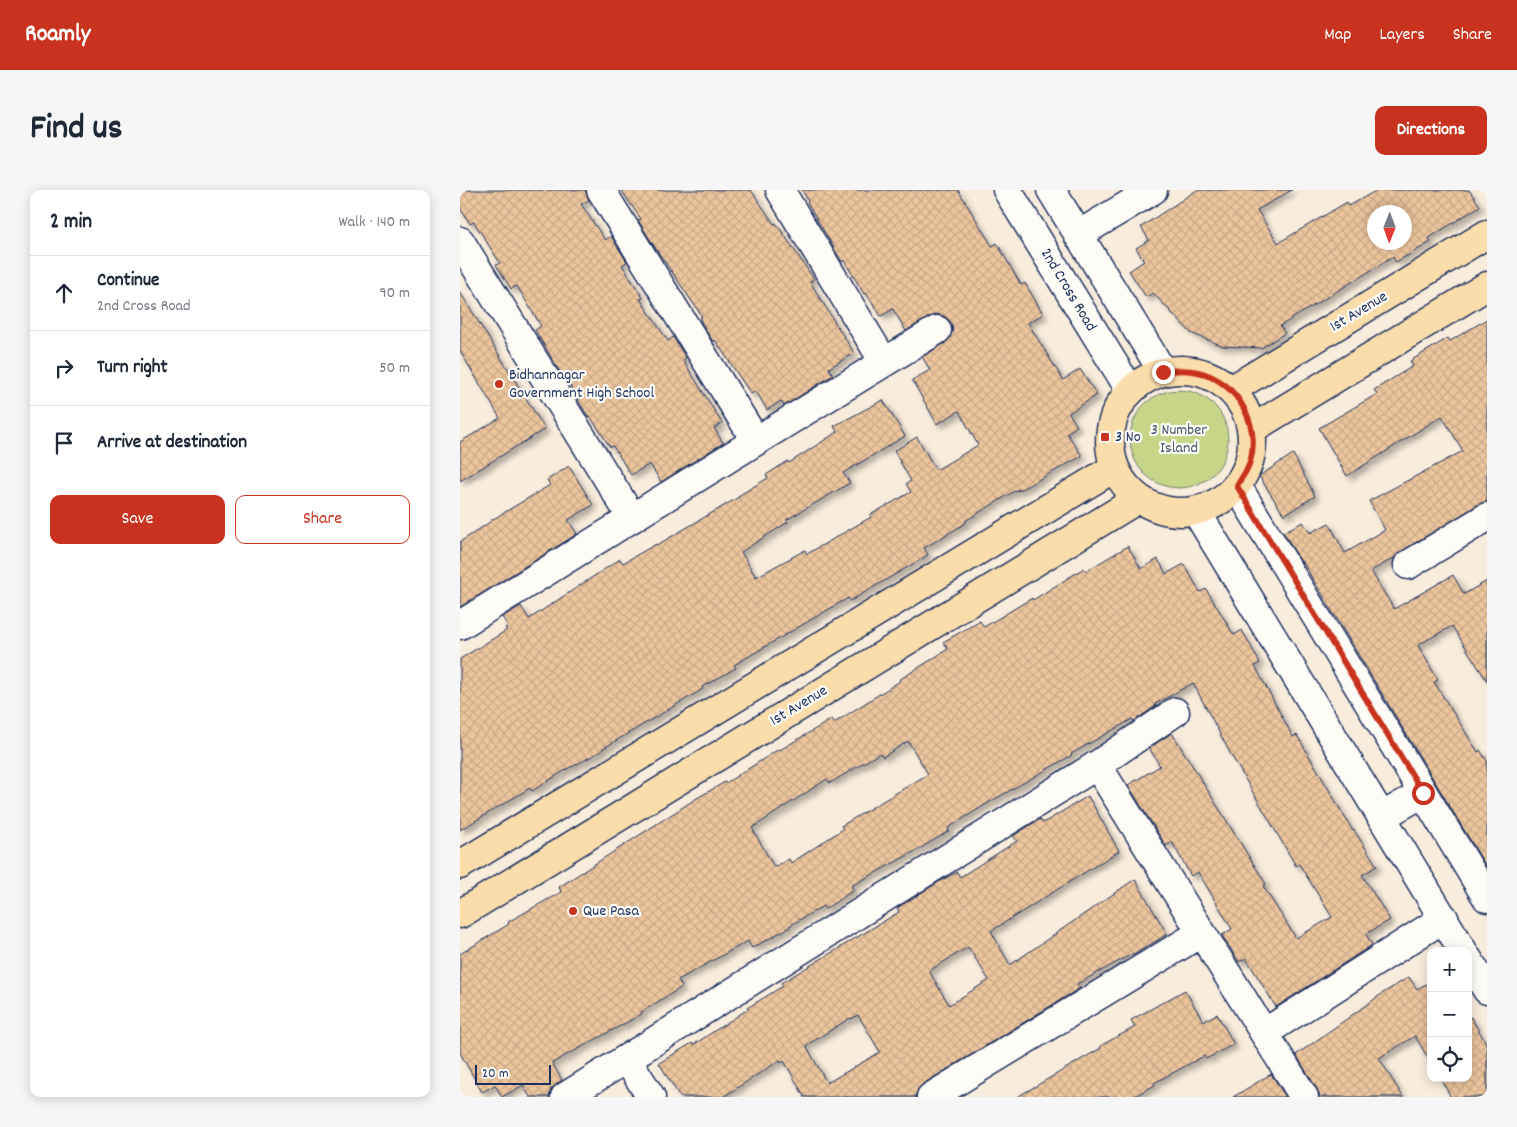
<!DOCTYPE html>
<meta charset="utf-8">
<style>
body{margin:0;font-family:Dekko,sans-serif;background:#f6f6f7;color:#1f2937}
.controls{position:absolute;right:15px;bottom:15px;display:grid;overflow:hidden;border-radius:10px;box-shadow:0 2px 12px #0003}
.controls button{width:45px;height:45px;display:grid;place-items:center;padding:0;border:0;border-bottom:1px solid #e0e1e3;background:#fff;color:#1f2937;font:25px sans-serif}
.compass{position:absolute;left:907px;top:15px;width:45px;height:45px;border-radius:50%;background:#fff;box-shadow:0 2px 12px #0003;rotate:181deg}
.scale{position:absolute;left:15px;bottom:12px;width:76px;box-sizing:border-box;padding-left:5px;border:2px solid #1b2f5e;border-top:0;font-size:14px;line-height:18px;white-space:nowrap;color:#1b2f5e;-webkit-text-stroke:4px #fdfcf7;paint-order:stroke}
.stop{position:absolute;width:15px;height:15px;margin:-11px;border:4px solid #c8321e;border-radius:50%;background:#fff}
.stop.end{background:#c8321e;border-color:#fff;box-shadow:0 1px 5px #0008}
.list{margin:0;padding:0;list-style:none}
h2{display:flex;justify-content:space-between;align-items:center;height:65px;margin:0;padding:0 20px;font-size:21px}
h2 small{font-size:16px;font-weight:400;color:#747a83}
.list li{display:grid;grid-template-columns:32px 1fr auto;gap:15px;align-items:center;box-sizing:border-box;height:75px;padding:0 20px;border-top:1px solid #e0e1e3}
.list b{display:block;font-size:19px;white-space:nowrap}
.list p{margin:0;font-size:16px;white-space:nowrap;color:#747a83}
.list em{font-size:16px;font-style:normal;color:#747a83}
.actions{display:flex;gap:10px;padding:15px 20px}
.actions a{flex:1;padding:11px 0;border:1px solid #c8321e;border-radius:10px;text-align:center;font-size:18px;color:#c8321e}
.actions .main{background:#c8321e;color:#fff}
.icon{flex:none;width:28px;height:28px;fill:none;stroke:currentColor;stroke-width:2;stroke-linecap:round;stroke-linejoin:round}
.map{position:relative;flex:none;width:1027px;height:907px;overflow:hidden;border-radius:10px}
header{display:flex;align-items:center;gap:30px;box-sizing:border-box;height:70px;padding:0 25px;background:#c8321e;color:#fff}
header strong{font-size:24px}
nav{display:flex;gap:28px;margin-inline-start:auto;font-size:18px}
.intro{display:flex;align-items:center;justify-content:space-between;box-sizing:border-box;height:120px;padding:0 30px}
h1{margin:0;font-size:35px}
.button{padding:12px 22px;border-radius:10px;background:#c8321e;color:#fff;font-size:18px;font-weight:700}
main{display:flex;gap:30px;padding:0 30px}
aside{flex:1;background:#fff;border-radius:10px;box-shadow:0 2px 12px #0003}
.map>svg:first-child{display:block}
.park{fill:#c7d589;stroke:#718274}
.building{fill:url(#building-cross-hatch);stroke:#1b2f5e;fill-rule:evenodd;filter:url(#shadow)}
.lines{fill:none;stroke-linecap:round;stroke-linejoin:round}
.minor-casing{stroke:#1b2f5e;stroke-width:31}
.major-casing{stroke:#1b2f5e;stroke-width:31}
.minor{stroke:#fdfcf7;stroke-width:28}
.major{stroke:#fbddab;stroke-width:28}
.route{stroke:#c8321e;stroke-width:6}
.poi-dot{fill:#c8321e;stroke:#fdfcf7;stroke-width:2}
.labels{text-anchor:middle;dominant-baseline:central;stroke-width:4.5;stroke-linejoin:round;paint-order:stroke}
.street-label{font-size:16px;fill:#1b2f5e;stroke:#fdfcf7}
.poi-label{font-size:16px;fill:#1b2f5e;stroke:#fdfcf7;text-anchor:start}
.park-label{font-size:16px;fill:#465869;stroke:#fdfcf7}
</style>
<header>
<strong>Roamly</strong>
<nav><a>Map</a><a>Layers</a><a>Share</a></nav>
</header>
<div class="intro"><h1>Find us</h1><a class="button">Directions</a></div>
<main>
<aside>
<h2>2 min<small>Walk · 140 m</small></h2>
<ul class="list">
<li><svg class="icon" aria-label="ahead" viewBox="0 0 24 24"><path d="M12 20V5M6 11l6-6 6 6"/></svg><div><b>Continue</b><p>2nd Cross Road</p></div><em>90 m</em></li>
<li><svg class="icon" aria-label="right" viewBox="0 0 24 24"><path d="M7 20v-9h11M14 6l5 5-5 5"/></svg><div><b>Turn right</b></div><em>50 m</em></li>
<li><svg class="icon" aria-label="arrive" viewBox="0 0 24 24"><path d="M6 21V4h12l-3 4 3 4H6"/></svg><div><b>Arrive at destination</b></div></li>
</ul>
<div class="actions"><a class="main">Save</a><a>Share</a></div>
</aside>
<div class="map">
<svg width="1027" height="907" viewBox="0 0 1027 907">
<defs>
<pattern id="building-cross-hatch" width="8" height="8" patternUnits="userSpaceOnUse" patternTransform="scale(1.25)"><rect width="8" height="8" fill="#ecc59c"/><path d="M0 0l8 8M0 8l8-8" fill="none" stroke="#caaa89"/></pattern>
<filter id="shadow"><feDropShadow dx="4.5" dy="4.5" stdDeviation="2.5" flood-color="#0004"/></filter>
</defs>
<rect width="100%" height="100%" fill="#f8ecdc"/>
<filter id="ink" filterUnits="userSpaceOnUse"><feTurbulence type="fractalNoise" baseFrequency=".02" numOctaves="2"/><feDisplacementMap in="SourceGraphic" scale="10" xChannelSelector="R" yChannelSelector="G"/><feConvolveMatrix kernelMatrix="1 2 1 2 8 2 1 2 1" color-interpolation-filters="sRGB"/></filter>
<g filter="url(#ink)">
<circle class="park" cx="719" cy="249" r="49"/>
<g class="building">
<polygon points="0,0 125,0 129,10 121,14 145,50 151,46 167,72 162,75 183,108 180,109 208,151 213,147 226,168 223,170 262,233 254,238 263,253 201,292 190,274 171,285 153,256 150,257 130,226 128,227 109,194 107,194 88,162 75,140 81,136 57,96 51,99 36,75 40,73 14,32 10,34 0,18"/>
<polygon points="161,0 291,0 314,34 316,33 354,89 350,92 394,163 369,178 373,185 324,216 321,211 307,220 296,201 291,204 255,150 253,152 240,130 241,129 240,127 242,126 194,56 178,30 181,29"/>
<polygon points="342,0 498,0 532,56 537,53 561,95 565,93 583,124 568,133 603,190 620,179 637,205 609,223 617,236 607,243 622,266 558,301 558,299 505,331 506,333 464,358 468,365 390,411 388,408 274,475 276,478 242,497 243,499 142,559 143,560 112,577 112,576 72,601 70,598 0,640 0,469 47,440 45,438 48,436 42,427 61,416 69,429 160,369 163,373 196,354 197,355 279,307 278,306 308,288 306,285 328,271 329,273 377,242 374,236 423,210 445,246 383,283 390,293 326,330 328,332 281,362 296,387 345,360 347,364 411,327 410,325 451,302 446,294 451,291 434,261 457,247 476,280 518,255 499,221 477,234 452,190 470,180 462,167 485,153 490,148 493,139 490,131 484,126 476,124 469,127 446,141 433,119 421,126 406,103 404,104 384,70 382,72 347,12 348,11"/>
<path d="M 737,0 L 832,0 L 797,20 L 818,53 L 887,12 L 889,16 L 917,0 L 1009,0 L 1020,16 L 969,48 L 971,52 L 936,72 L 933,67 L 820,136 L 825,143 L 801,158 L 763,156 L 731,143 L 693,103 L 686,107 L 669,81 L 684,71 L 676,58 L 689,50 L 681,37 ZM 914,22 L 944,22 L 944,52 L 914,52 Z"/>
<polygon points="0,102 85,239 0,291 0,252 40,228 0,161"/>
<polygon points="1027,129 1027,311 1019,314 940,362 934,368 911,381 934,419 993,385 1004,404 1027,391 1027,491 992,436 958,455 978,490 974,492 1018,562 1020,560 1027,571 1027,678 842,371 841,372 823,342 843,332 850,343 869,333 885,363 925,340 909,311 1003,261 982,226 887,286 859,238 917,204 914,200 953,176 950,171 988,148 990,151"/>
<polygon points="833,264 855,306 824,325 799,286"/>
<polygon points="109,276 133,315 108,330 117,344 0,417 0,352 30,332 30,331 90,295 87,290"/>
<path d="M 668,356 L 681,379 L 698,369 L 706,384 L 724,374 L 740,402 L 746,399 L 774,445 L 782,440 L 800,473 L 795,476 L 833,547 L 837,545 L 893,641 L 894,640 L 917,676 L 902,685 L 930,730 L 906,744 L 912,755 L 816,817 L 786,768 L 779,772 L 762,745 L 772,739 L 738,682 L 731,686 L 712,652 L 706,656 L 668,595 L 700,576 L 689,558 L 712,543 L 806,694 L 803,696 L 836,748 L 872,727 L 839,674 L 836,676 L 770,563 L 733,493 L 695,514 L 696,516 L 674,531 L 672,529 L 611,564 L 612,565 L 528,613 L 488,638 L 489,641 L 459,659 L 391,696 L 394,700 L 365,719 L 363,716 L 329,736 L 330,737 L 292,758 L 288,751 L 218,790 L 222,797 L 181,822 L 182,824 L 92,873 L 102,890 L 91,899 L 89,907 L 70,907 L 63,895 L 42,907 L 35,895 L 22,902 L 0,863 L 0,764 L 49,734 L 48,732 L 101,702 L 99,697 L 237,608 L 265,592 L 266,593 L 319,559 L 320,560 L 372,529 L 374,533 L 440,491 L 439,490 L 488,459 L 483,452 L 520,431 L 524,437 L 572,408 L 573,410 L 624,378 L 626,381 ZM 448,551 L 468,584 L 381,636 L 383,639 L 331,673 L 329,669 L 314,677 L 292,638 L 367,589 L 370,593 L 420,563 L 423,567 Z"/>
<path d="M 628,606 L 659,661 L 531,741 L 550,775 L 675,689 L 707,744 L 675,764 L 674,763 L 617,794 L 620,798 L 463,894 L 458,899 L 455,907 L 343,907 L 344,906 L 324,871 L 321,873 L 320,870 L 263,907 L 220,907 L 199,873 L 232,853 L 233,855 L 288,819 L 287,818 L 323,796 L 321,793 L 439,722 L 437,718 L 477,693 L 497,682 L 500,687 L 557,651 L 553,646 L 580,629 L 583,633 ZM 508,757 L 529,790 L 489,815 L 469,781 ZM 398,825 L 420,862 L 367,893 L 347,857 L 347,855 L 390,828 L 391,829 Z"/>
<polygon points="949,787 957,799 971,791 971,873 955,846 919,868 943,907 860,907 857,899 836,865 923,803"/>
<polygon points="725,800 743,831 757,824 774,854 746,869 744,866 694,893 695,895 673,907 557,907 641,858 640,856 675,837 671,830"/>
<polygon points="1011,827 1027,855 1027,907 991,907 980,888 1008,888 1008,829"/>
<polygon points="811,884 826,907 773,907"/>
</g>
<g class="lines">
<defs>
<g id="minor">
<polyline points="141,0 296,251"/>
<polyline points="320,0 424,172"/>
<polyline points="547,0 670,200"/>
<polyline points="591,0 703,182"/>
<polyline points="618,45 693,0"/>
<polyline points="0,51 172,328"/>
<polyline points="777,296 1027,708"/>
<polyline points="736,321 1003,761"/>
<polyline points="948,375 1027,327"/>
<polyline points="0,435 296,251 477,140"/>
<polyline points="637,575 844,907"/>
<polyline points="921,627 963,603"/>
<polyline points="1008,769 1027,800"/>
<polyline points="804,843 984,728"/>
<polyline points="167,869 191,907"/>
<polyline points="105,907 637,575 715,522"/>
<polyline points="471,907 741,743"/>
</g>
<g id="major">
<circle cx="721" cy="251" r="71"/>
<polyline points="771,200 1027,44"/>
<polyline points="792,239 1027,96"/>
<polyline points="0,675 654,278"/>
<polyline points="0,724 678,309"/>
</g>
</defs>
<use href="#minor" class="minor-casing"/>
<use href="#major" class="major-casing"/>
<use href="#minor" class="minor"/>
<use href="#major" class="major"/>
</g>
</g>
<g class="lines" filter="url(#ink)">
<path class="route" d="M 703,182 C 715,180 726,179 738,182 C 779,191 805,241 787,279 C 784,285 780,290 777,296 L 963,603"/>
</g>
<g class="poi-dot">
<circle cx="39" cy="194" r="5"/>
<rect x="640" y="242" width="10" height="10" rx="2.5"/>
<circle cx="113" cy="721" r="5"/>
</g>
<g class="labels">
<g class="street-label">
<text transform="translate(608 100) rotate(59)">2nd Cross Road</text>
<text transform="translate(899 122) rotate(-31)">1st Avenue</text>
<text transform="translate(339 516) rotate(-31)">1st Avenue</text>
</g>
<g class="poi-label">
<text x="49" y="185">Bidhannagar<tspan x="49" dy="18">Government High School</tspan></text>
<text x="655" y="247">3 No</text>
<text x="123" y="721">Que Pasa</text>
</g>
<g class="park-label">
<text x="719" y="240">3 Number<tspan x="719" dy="18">Island</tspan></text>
</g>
</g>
</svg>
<div class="controls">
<button>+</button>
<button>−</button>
<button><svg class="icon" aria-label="locate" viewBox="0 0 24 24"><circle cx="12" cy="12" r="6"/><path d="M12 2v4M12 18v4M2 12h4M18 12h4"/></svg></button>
</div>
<svg class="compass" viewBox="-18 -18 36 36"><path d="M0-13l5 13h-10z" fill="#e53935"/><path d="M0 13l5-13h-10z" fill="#747a83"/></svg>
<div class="scale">20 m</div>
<div class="stop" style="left:963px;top:603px"></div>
<div class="stop end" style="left:703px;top:182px"></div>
</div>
</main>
